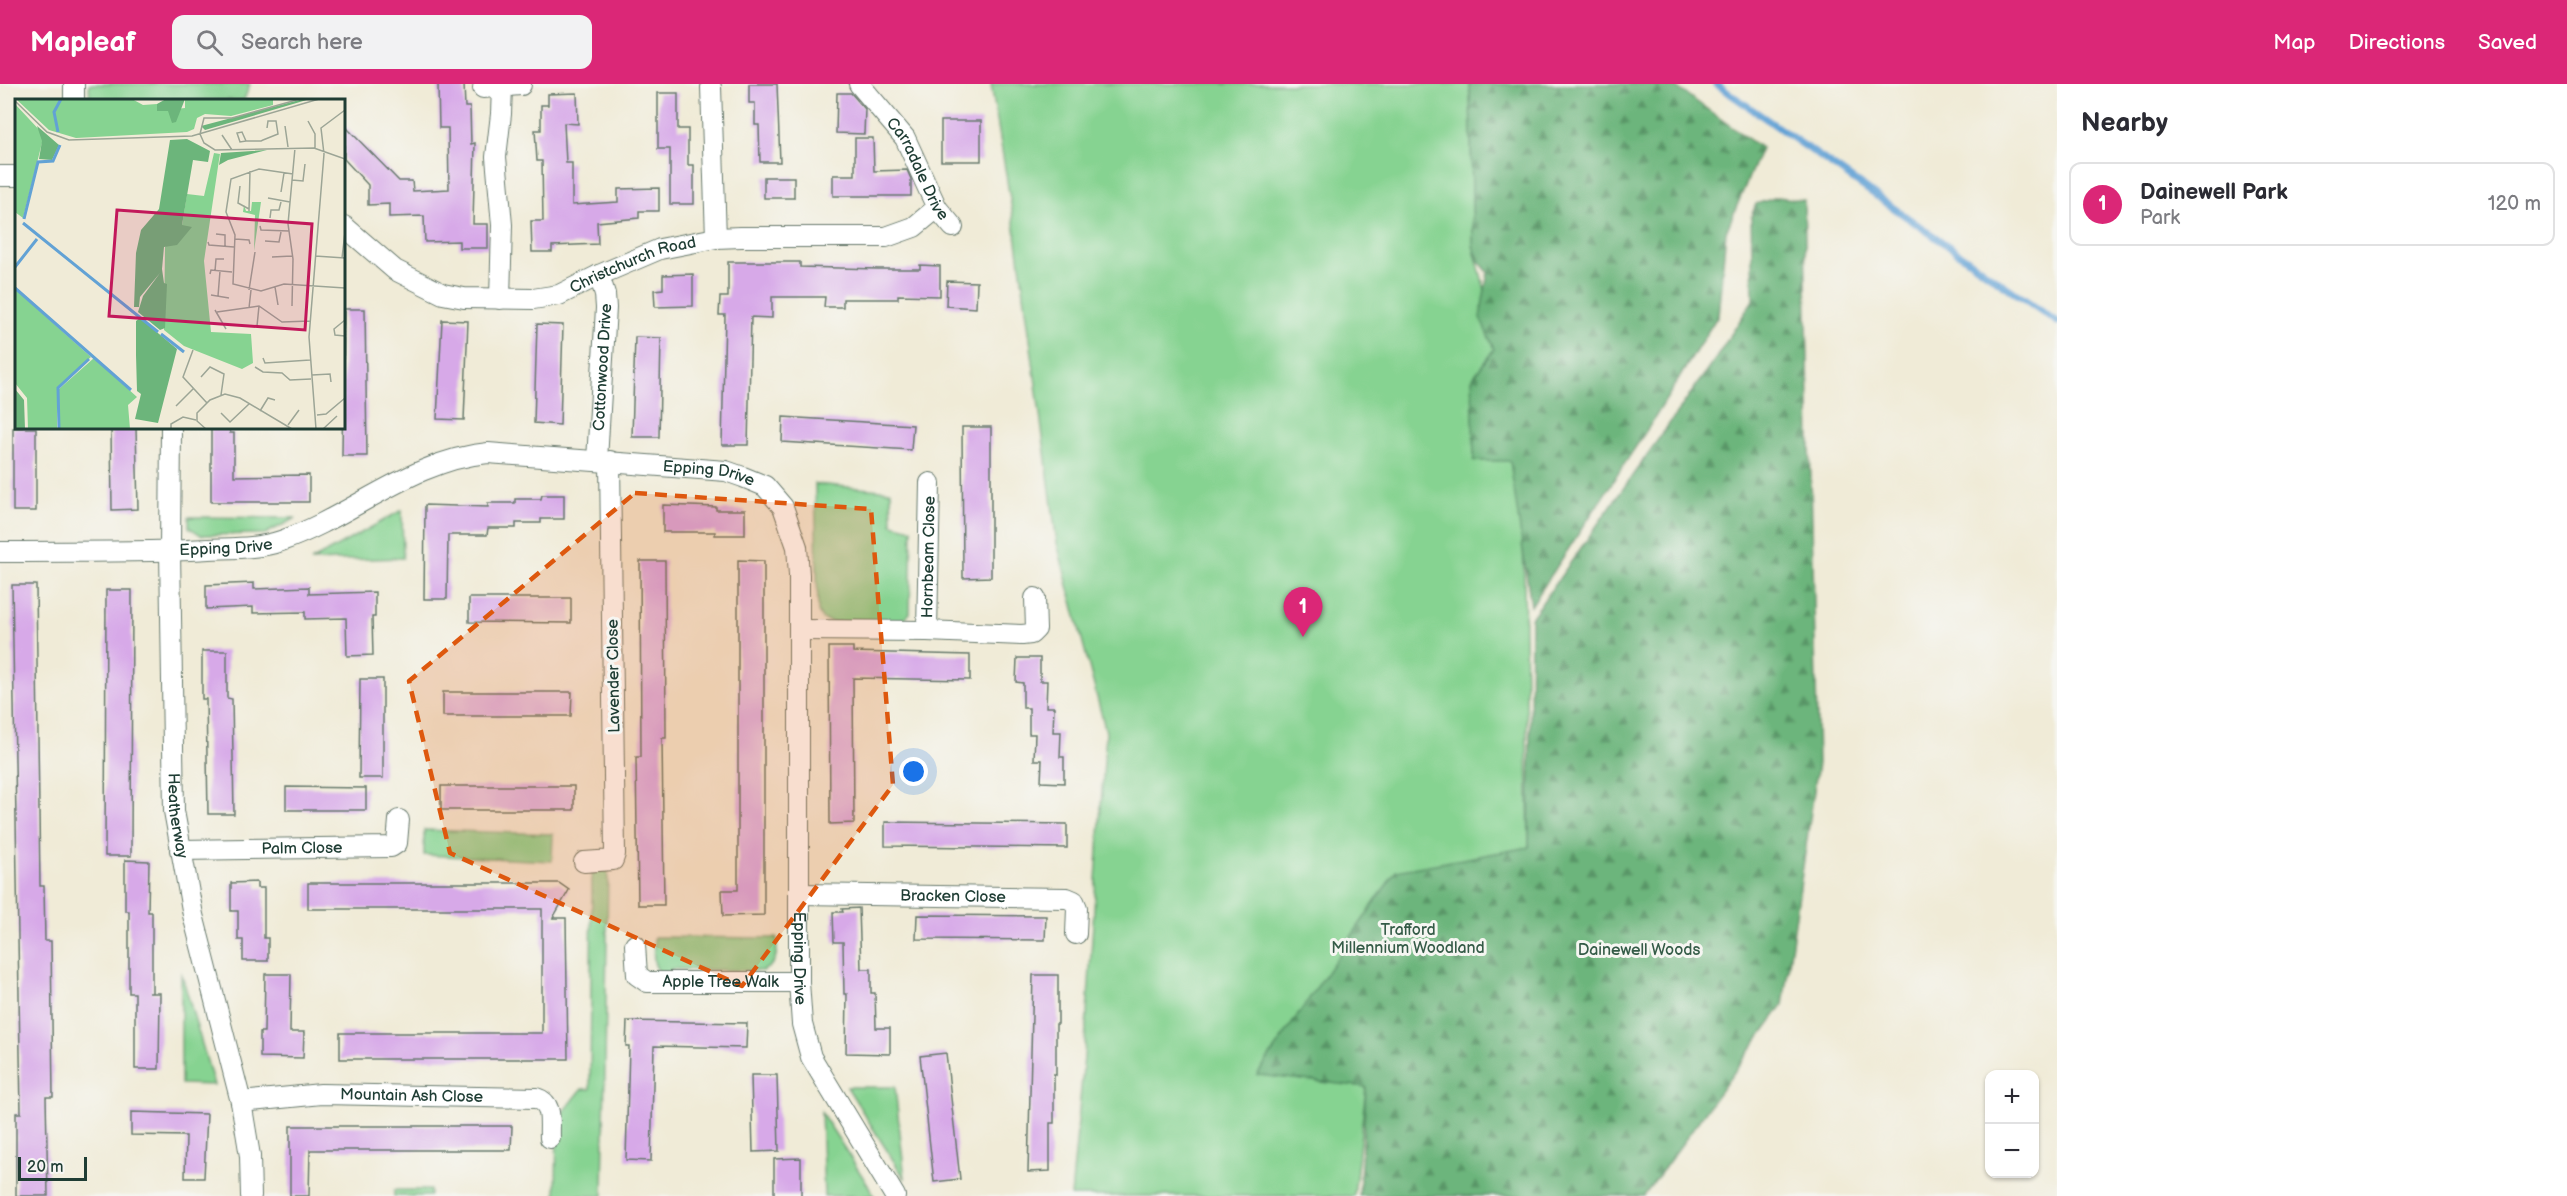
<!DOCTYPE html>
<meta charset="utf-8">
<style>
body{margin:0;font-family:"Balsamiq Sans",sans-serif;background:#f2f2f3;color:#2b2b33}
.controls{position:absolute;right:18px;bottom:18px;display:grid;overflow:hidden;border-radius:12px;box-shadow:0 2px 4px #0004}
.controls button{width:54px;height:54px;display:grid;place-items:center;padding:0;border:0;border-bottom:2px solid #e1e1e2;background:#fff;color:#2b2b33;font:30px sans-serif}
.scale{position:absolute;left:18px;bottom:15px;width:69px;box-sizing:border-box;padding-left:6px;border:3px solid #1f3d34;border-top:0;font-size:16px;line-height:21px;white-space:nowrap;color:#1f3d34;-webkit-text-stroke:4px #f6f6f2;paint-order:stroke}
.you{position:absolute;left:914px;top:688px;width:21px;height:21px;margin:-15px;border:4px solid #fff;border-radius:50%;background:#1a73e8;box-shadow:0 0 0 9px #1a73e833}
.badge{display:grid;place-items:center;width:39px;height:39px;border-radius:50%;background:#db2777;color:#fff;font-size:20px;font-weight:700}
.pin{position:absolute;translate:-50% -50px;filter:drop-shadow(0 2px 3px #0008)}
.pin::after{content:'';position:absolute;top:32px;width:21px;height:18px;background:inherit;clip-path:polygon(0 0,100% 0,50% 100%)}
.list{margin:0;padding:0;list-style:none}
h2{display:flex;justify-content:space-between;align-items:center;height:78px;margin:0;padding:0 24px;font-size:26px}
h2 small{font-size:20px;font-weight:400;color:#7c7c81}
.list li{display:grid;grid-template-columns:39px 1fr auto;gap:18px;align-items:center;box-sizing:border-box;height:84px;margin:0 12px 12px;padding:0 12px;border:2px solid #e1e1e2;border-radius:12px}
.list b{display:block;font-size:22px;white-space:nowrap}
.list p{margin:0;font-size:20px;white-space:nowrap;color:#7c7c81}
.list em{font-size:20px;font-style:normal;color:#7c7c81}
.icon{flex:none;width:33px;height:33px;fill:none;stroke:currentColor;stroke-width:2;stroke-linecap:round;stroke-linejoin:round}
.map{position:relative;flex:none;width:2057px;height:1112px;overflow:hidden}
header{display:flex;align-items:center;gap:36px;box-sizing:border-box;height:84px;padding:0 30px;background:#db2777;color:#fff}
header strong{font-size:28px}
nav{display:flex;gap:33px;margin-inline-start:auto;font-size:21px}
.search{width:420px;height:54px;background:#f2f2f3;display:flex;align-items:center;gap:15px;box-sizing:border-box;padding:0 21px;border-radius:12px;color:#7c7c81;font-size:22px}
main{display:flex}
aside{flex:1;background:#fff}
.map>svg:first-child{display:block}
.green{fill:#86d391;stroke:#528862;stroke-width:1.5}
.forest{fill:url(#forest-firs);stroke:#467958;stroke-width:1.5}
.lines{fill:none;stroke-linecap:round;stroke-linejoin:round}
.stream{stroke:#62a2d5;stroke-width:7}
.building{fill:#d7a9e8}
.street-casing{stroke:#687a6d;stroke-width:22}
.street{stroke:#fff;stroke-width:20}
.marked{fill:#de580e;fill-opacity:0.2;stroke:#de580e;stroke-width:4.5;stroke-dasharray:12 8;stroke-linejoin:round}
.labels{text-anchor:middle;dominant-baseline:central;stroke-width:6;stroke-linejoin:round;paint-order:stroke}
.street-label{font-size:16px;fill:#1f3d34;stroke:#f6f6f2}
.park-label{font-size:16px;fill:#345b47;stroke:#f6f6f2}
.inset-river{fill:none;stroke:#62a2d5;stroke-width:3}
.inset-road{fill:none;stroke:#9ca596;stroke-width:1.5}
.view{fill:#c2185b;fill-opacity:0.15;stroke:#c2185b;stroke-width:3}
.inset-edge{fill:none;stroke:#1f3d34;stroke-width:3}
</style>
<header>
<strong>Mapleaf</strong>
<div class="search"><svg class="icon" aria-label="search" viewBox="0 0 24 24"><circle cx="10" cy="10" r="6"/><path d="M15 15l6 6"/></svg>Search here</div>
<nav><a>Map</a><a>Directions</a><a>Saved</a></nav>
</header>
<main>
<div class="map">
<svg width="2057" height="1112" viewBox="0 0 2057 1112">
<defs>
<pattern id="forest-firs" width="22" height="20" patternUnits="userSpaceOnUse" patternTransform="scale(1.5)"><rect width="22" height="20" fill="#6cb57b"/><path d="M5 1l3.5 6h-7zM16 11l3.5 6h-7z" fill="#589466"/></pattern>
</defs>
<rect width="100%" height="100%" fill="#f6f6f2"/>
<filter id="ink" filterUnits="userSpaceOnUse"><feTurbulence type="fractalNoise" baseFrequency=".0167" numOctaves="2"/><feDisplacementMap in="SourceGraphic" scale="12" xChannelSelector="R" yChannelSelector="G"/><feConvolveMatrix kernelMatrix="1 2 1 2 8 2 1 2 1" color-interpolation-filters="sRGB"/></filter>
<filter id="wash" filterUnits="userSpaceOnUse"><feTurbulence type="fractalNoise" baseFrequency=".008" numOctaves="4" result="noise"/><feDisplacementMap in="SourceGraphic" scale="24" xChannelSelector="R" yChannelSelector="G"/><feGaussianBlur stdDeviation="1.35" result="paint"/><feColorMatrix in="noise" values="0 0 0 0 0 0 0 0 0 0 0 0 0 0 0 0 0 1.4 0 .05"/><feComposite in="paint" operator="in"/></filter>
<g filter="url(#wash)">
<rect width="100%" height="100%" fill="#f0ebd7"/>
<g class="green">
<polygon points="89,0 250,0 244,16 90,16"/>
<polygon points="991,0 1470,0 1473,161 1521,341 1529,763 1366,1003 1354,1112 1071,1112 1084,973 1106,648 1057,459 1017,157"/>
<polygon points="815,400 891,407 892,440 912,445 910,529 901,538 832,538 822,535 818,528"/>
<polygon points="402,426 403,474 311,477"/>
<polygon points="189,433 296,434 265,450 201,451 189,443"/>
<polygon points="424,746 553,750 552,777 424,771"/>
<polygon points="592,786 608,786 603,1112 556,1112 557,1036 582,1005 590,1005"/>
<path d="M 654,853 L 777,854 C 777,869 778,880 762,887 L 671,885 L 670,891 C 649,890 654,869 654,853 Z"/>
<polygon points="181,888 214,1001 181,1000"/>
<polygon points="847,1003 895,1003 905,1095"/>
<polygon points="821,1028 872,1107 874,1112 824,1112"/>
<rect x="394" y="1106" width="36" height="6"/>
</g>
<g class="forest">
<polygon points="1470,0 1672,0 1761,64 1726,148 1718,231 1654,335 1531,522 1510,377 1474,377 1472,295 1494,265 1480,234 1488,188 1477,175 1473,161"/>
<polygon points="1777,113 1804,116 1818,679 1783,921 1644,1112 1359,1112 1366,1003 1257,991 1396,787 1529,763 1531,534 1716,274 1753,216 1751,133 1756,120"/>
</g>
<g class="lines">
<polyline class="stream" points="1716,0 2057,238"/>
</g>
<g id="blocks">
<g class="building">
<polygon points="438,0 464,0 465,23 470,23 471,60 475,59 473,140 488,140 488,164 459,164 459,157 425,158 424,132 389,133 389,120 368,121 368,101 344,75 344,41 399,97 412,97 413,107 449,105 448,44 439,44"/>
<polygon points="749,0 777,0 780,78 760,78 759,41 755,41 755,19 749,19"/>
<polygon points="577,9 578,40 564,39 566,79 572,79 572,121 618,118 618,105 659,104 659,127 639,127 639,134 597,138 598,160 552,162 552,168 532,168 531,137 543,137 542,77 537,77 535,46 541,46 541,21 548,21 548,10"/>
<polygon points="658,9 678,9 678,45 688,45 688,81 694,81 694,120 670,120 670,65 658,65"/>
<polygon points="837,9 851,9 865,25 864,50 836,49"/>
<rect x="941" y="37" width="40" height="40"/>
<polygon points="855,54 873,54 874,87 907,86 911,95 911,112 833,112 833,91 855,91"/>
<rect x="764" y="93" width="30" height="21"/>
<polygon points="728,178 800,178 800,183 878,185 920,185 920,181 940,182 940,212 898,211 898,215 843,215 843,223 824,223 825,213 772,213 772,234 751,233 748,361 722,361 725,231 719,231 720,213 728,213"/>
<polygon points="693,190 693,222 655,223 654,206 663,205 663,191"/>
<polygon points="947,197 977,198 976,224 946,222"/>
<polygon points="344,225 365,225 367,372 342,372"/>
<polygon points="442,236 468,237 464,336 437,335"/>
<polygon points="537,240 563,241 560,341 534,339"/>
<polygon points="635,253 661,254 659,353 632,353"/>
<polygon points="783,333 913,341 911,366 782,358"/>
<polygon points="962,343 991,343 991,493 963,494"/>
<rect x="13" y="344" width="23" height="83"/>
<polygon points="111,344 136,344 138,425 112,426"/>
<polygon points="211,344 230,344 230,349 234,349 234,392 309,391 309,418 211,418"/>
<polygon points="542,411 564,411 564,435 541,435 541,439 516,439 516,444 488,444 487,451 448,451 447,515 424,515 425,421 488,423 488,419 515,419 515,415 541,415"/>
<polygon points="663,421 716,423 716,426 745,426 745,451 715,451 715,448 663,448"/>
<polygon points="738,476 764,477 764,831 723,832 722,806 738,806"/>
<polygon points="640,477 665,477 666,654 662,654 664,821 638,821 636,673 641,673"/>
<polygon points="254,499 254,505 309,503 309,510 375,508 375,533 372,533 373,571 347,572 346,534 305,535 305,528 253,529 253,523 206,525 206,501"/>
<polygon points="12,501 36,501 40,802 44,802 45,857 51,857 53,1013 46,1013 48,1112 16,1112 16,1029 21,1029"/>
<polygon points="106,506 132,506 131,772 105,772"/>
<polygon points="469,514 571,514 571,539 469,538"/>
<polygon points="829,563 853,563 853,568 970,571 970,596 853,594 854,739 830,740"/>
<polygon points="202,567 227,567 227,614 232,615 234,730 208,730 206,615 202,615"/>
<polygon points="1017,574 1040,574 1040,597 1047,597 1046,623 1054,623 1053,648 1061,648 1060,673 1064,673 1064,699 1041,698 1042,676 1034,676 1035,650 1029,650 1029,624 1023,624 1023,599 1016,598"/>
<polygon points="360,595 383,595 383,694 359,694"/>
<polygon points="443,608 572,608 571,632 443,632"/>
<rect x="441" y="702" width="133" height="24"/>
<polygon points="286,703 366,704 366,726 286,726"/>
<polygon points="885,738 1067,740 1067,764 885,762"/>
<polygon points="125,776 149,777 148,828 152,828 152,909 149,909 160,909 159,985 135,985 135,909 129,909 129,827 125,827"/>
<polygon points="257,798 257,804 264,804 264,854 268,854 268,877 243,877 243,856 238,856 238,827 231,827 231,799"/>
<polygon points="308,799 559,799 569,806 553,834 566,834 568,975 340,975 340,949 542,949 542,825 308,825"/>
<polygon points="859,824 861,885 871,885 871,909 875,909 876,944 890,944 890,970 846,969 847,910 844,910 843,858 834,858 833,828 843,828 842,825"/>
<polygon points="917,831 1046,832 1045,856 916,855"/>
<polygon points="265,890 291,890 290,948 304,948 303,974 260,973 260,948 264,948"/>
<polygon points="1033,891 1058,891 1058,940 1056,940 1056,991 1054,990 1054,1039 1050,1039 1050,1087 1028,1088"/>
<polygon points="627,937 747,939 746,964 654,962 651,1077 626,1076 629,962 626,962"/>
<polygon points="946,969 960,1095 934,1098 920,972"/>
<polygon points="751,991 777,991 779,1067 753,1068"/>
<polygon points="131,1028 207,1030 204,1094 185,1094 186,1052 131,1051"/>
<polygon points="290,1042 512,1042 511,1066 310,1066 309,1112 290,1112"/>
<polygon points="801,1074 801,1112 774,1112 774,1075"/>
</g>
</g>
</g>
<g filter="url(#ink)">
<use href="#blocks" fill-opacity="0" stroke="#687a6d" stroke-width="1.5"/>
<g class="lines">
<defs>
<g id="street">
<polyline points="74,0 74,16"/>
<path id="s1" d="M 859,0 L 905,54 L 937,124 L 953,143"/>
<polyline points="711,3 716,154"/>
<polyline points="483,4 521,1"/>
<polyline points="0,92 16,92"/>
<path id="s2" d="M 344,142 L 395,186 L 443,210 L 464,214 L 533,215 L 559,211 L 599,191 L 660,165 L 716,154 L 741,153 L 886,153 L 914,143 L 937,124"/>
<polyline points="500,215 502,141 496,73 501,30 502,2"/>
<path id="s3" d="M 171,344 L 170,467 L 174,727 L 193,831 L 241,1018 L 250,1072 L 251,1112"/>
<path id="s4" d="M 597,376 L 606,224 L 605,210 L 599,191"/>
<path id="s5" d="M 0,468 C 70,467 139,469 209,465 C 232,464 258,465 281,457 C 353,432 411,376 488,369 L 726,387 L 743,393 L 765,402 L 783,423 L 797,463 L 799,491 L 799,898 L 802,940 L 811,973 L 895,1112"/>
<polyline points="800,546 927,547 1022,551 1031,550 1036,545 1035,514"/>
<path id="s6" d="M 927,547 L 930,399"/>
<path id="s7" d="M 180,766 L 391,763 L 397,759 L 399,736"/>
<polyline points="584,778 613,776 615,770 610,377"/>
<path id="s8" d="M 799,810 L 1067,814 L 1074,817 L 1077,824 L 1076,850"/>
<path id="s9" d="M 635,861 L 637,891 L 647,898 L 799,898"/>
<path id="s10" d="M 241,1018 L 321,1010 L 536,1014 C 554,1019 549,1039 550,1054"/>
</g>
</defs>
<use href="#street" class="street-casing"/>
<use href="#street" class="street"/>
</g>
</g>
<path class="marked" d="M 635,409 L 871,425 L 893,701 L 742,902 L 450,769 L 409,597 Z"/>
<g class="labels">
<g class="street-label">
<text stroke="none"><textPath href="#s1" startOffset="104">Carradale Drive</textPath></text>
<text stroke="none"><textPath href="#s2" startOffset="318">Christchurch Road</textPath></text>
<text stroke="none"><textPath href="#s4" startOffset="93">Cottonwood Drive</textPath></text>
<text stroke="none"><textPath href="#s5" startOffset="730">Epping Drive</textPath></text>
<text stroke="none"><textPath href="#s5" startOffset="226">Epping Drive</textPath></text>
<text stroke="none"><textPath href="#s6" startOffset="74">Hornbeam Close</textPath></text>
<text transform="translate(614 592) rotate(-91)">Lavender Close</text>
<text stroke="none"><textPath href="#s3" startOffset="388">Heatherway</textPath></text>
<text stroke="none"><textPath href="#s7" startOffset="122">Palm Close</textPath></text>
<text stroke="none"><textPath href="#s8" startOffset="154">Bracken Close</textPath></text>
<text stroke="none"><textPath href="#s5" startOffset="1270">Epping Drive</textPath></text>
<text stroke="none"><textPath href="#s9" startOffset="116">Apple Tree Walk</textPath></text>
<text stroke="none"><textPath href="#s10" startOffset="171">Mountain Ash Close</textPath></text>
</g>
<g class="park-label">
<text x="1408" y="846">Trafford<tspan x="1408" dy="18">Millennium Woodland</tspan></text>
<text x="1639" y="866">Dainewell Woods</text>
</g>
</g>
<g transform="translate(15 15)">
<rect width="330" height="330" fill="#f0ebd7"/>
<path d="M 1,0 L 117,0 L 128,6 L 142,5 L 142,12 L 170,9 L 170,0 L 258,0 L 258,6 L 216,17 L 190,15 L 182,19 L 179,30 L 172,33 L 61,39 L 34,31 ZM 0,5 L 29,36 L 8,119 L 0,113 ZM 199,54 L 205,55 L 204,61 L 189,162 L 196,233 L 236,235 L 238,264 L 227,270 L 169,247 L 149,231 L 150,148 L 167,126 L 172,95 L 189,97 ZM 237,103 L 246,103 L 239,152 L 240,116 L 228,113 L 229,106 L 231,112 L 236,112 ZM 0,190 L 76,258 L 42,289 L 42,330 L 13,330 L 12,299 L 0,284 ZM 79,259 L 122,298 L 113,306 L 115,330 L 44,330 L 44,290 Z" fill="#86d391"/>
<path d="M 151,0 L 170,0 L 161,23 L 157,24 L 153,12 L 142,12 L 142,5 ZM 288,0 L 295,0 L 190,31 L 186,27 ZM 22,27 L 44,46 L 37,61 L 24,60 L 27,42 ZM 172,40 L 195,52 L 193,63 L 178,61 L 167,126 L 177,128 L 162,146 L 149,148 L 147,170 L 149,184 L 152,185 L 150,229 L 145,231 L 123,213 L 128,197 L 145,174 L 125,198 L 124,208 L 119,208 L 121,154 L 126,131 L 144,110 L 155,41 ZM 252,51 L 213,61 L 204,66 L 206,54 ZM 125,219 L 162,250 L 143,324 L 120,320 L 126,295 L 122,292 L 121,256 L 121,222 ZM 0,290 L 9,301 L 10,330 L 0,330 Z" fill="#6cb57b"/>
<path class="inset-river" d="M 43,33 L 39,13 L 46,0M 9,120 L 23,63 L 38,62 L 45,46M 8,124 L 143,233M 0,168 L 22,140M 0,189 L 116,291M 146,235 L 169,253M 44,330 L 43,289 L 74,260"/>
<path class="inset-road" d="M 0,2 L 32,33 L 54,41 L 177,37 L 304,0M 293,22 L 300,35 L 300,49M 270,27 L 273,48M 185,35 L 189,19 L 217,19 L 285,0M 185,35 L 189,44 L 200,51 L 299,49 L 330,60M 207,36 L 217,51M 231,42 L 227,33 L 222,34 L 225,43 L 231,42 L 246,42 L 248,41 L 263,35 L 261,22 L 253,22 L 252,29M 278,75 L 244,70 L 216,80 L 211,113 L 220,136 L 218,185 L 246,192 L 269,185 L 330,189M 277,81 L 288,82 L 290,65M 225,87 L 223,104 L 234,110M 266,93 L 269,74M 253,99 L 275,103M 234,112 L 235,72M 255,119 L 256,111 L 264,111 L 266,103M 245,127 L 246,131 L 274,132M 201,135 L 210,136 L 210,147M 220,140 L 234,141 L 235,145M 250,142 L 264,143 L 266,133M 193,143 L 194,146 L 219,148M 300,157 L 330,159M 257,158 L 277,157M 327,159 L 330,133M 200,172 L 201,160 L 209,160M 195,175 L 196,171 L 217,173M 260,188 L 263,206M 234,191 L 240,153M 196,196 L 214,199M 203,197 L 205,172M 277,207 L 278,160 L 273,125 L 280,49M 234,209 L 236,191M 200,211 L 211,230M 202,213 L 244,207 L 267,223 L 295,222M 330,221 L 319,230 L 320,236 L 330,237M 242,227 L 244,207M 178,251 L 168,278 L 192,304M 248,259 L 250,264 L 295,261M 240,268 L 248,273 L 267,274 L 275,281 L 296,280M 297,276 L 315,275 L 316,283M 186,278 L 195,268 L 209,275 L 206,296M 161,307 L 178,290M 245,312 L 253,299 L 260,301M 206,314 L 215,323 L 234,305M 302,316 L 311,315 L 330,299M 273,326 L 284,311M 156,330 L 156,325 L 168,318 L 181,321M 191,330 L 182,322 L 182,314 L 195,301 L 210,295 L 225,299 L 277,330M 301,330 L 294,238 L 309,55 L 306,29 L 330,11M 308,330 L 322,317"/>
<path class="view" d="M 102,111 L 297,125 L 290,231 L 94,217 Z"/>
<rect width="330" height="330" class="inset-edge"/>
</g>
</svg>
<div class="controls">
<button>+</button>
<button>−</button>
</div>
<div class="scale">20 m</div>
<div class="you"></div>
<div class="pin badge" style="left:1303px;top:553px">1</div>
</div>
<aside>
<h2>Nearby<small></small></h2>
<ul class="list">
<li><span class="badge">1</span><div><b>Dainewell Park</b><p>Park</p></div><em>120 m</em></li>
</ul>
</aside>
</main>
